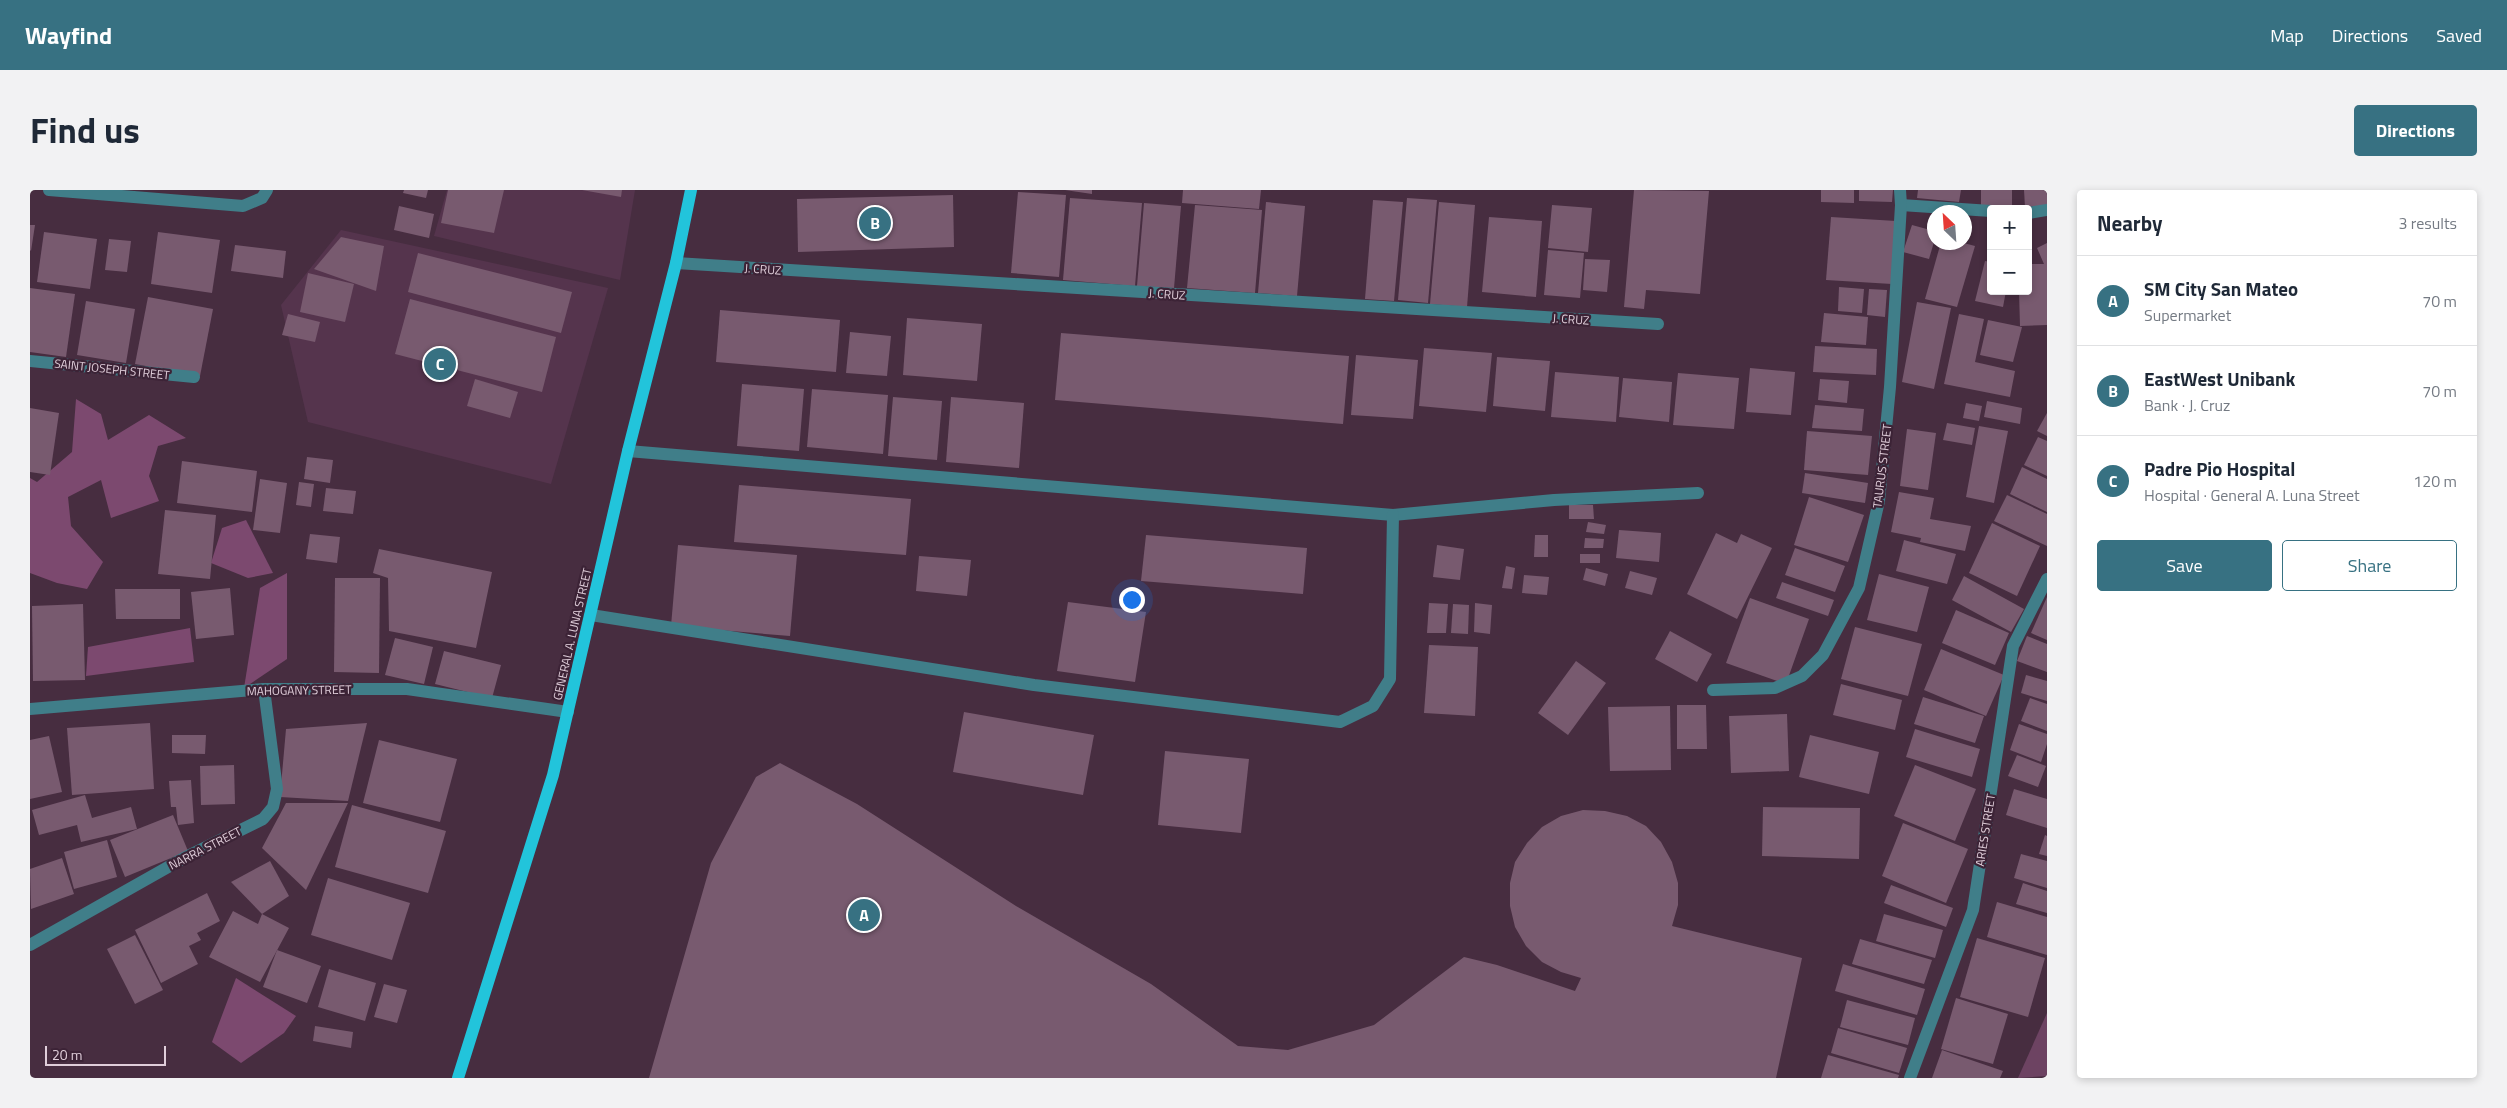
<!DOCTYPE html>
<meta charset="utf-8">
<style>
body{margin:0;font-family:"Titillium Web",sans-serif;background:#f2f2f3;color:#1f2937}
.controls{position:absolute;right:15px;top:15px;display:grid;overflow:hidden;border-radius:5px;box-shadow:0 2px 8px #0003}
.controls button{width:45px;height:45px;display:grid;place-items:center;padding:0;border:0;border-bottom:1px solid #e0e1e3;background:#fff;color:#1f2937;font:25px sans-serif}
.compass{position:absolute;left:1897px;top:15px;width:45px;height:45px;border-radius:50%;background:#fff;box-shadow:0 2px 8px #0003;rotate:335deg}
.scale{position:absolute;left:15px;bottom:12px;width:121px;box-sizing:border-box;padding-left:5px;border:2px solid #e0ceda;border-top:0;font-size:14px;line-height:18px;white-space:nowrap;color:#e0ceda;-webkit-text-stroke:4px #3c2336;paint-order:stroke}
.you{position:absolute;left:1101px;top:409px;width:18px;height:18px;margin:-12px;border:4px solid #fff;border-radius:50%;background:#1a73e8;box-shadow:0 0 0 8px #1a73e833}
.badge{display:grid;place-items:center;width:32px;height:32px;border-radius:50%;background:#377182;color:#fff;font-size:16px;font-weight:700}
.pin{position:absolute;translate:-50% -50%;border:2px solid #fff;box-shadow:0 1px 5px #0006}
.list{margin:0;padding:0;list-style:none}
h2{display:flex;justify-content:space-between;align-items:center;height:65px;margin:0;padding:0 20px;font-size:21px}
h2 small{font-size:16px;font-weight:400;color:#747a83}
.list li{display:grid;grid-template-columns:32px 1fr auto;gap:15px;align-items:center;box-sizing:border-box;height:90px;padding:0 20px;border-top:1px solid #e0e1e3}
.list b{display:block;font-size:19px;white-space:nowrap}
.list p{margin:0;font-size:16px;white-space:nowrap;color:#747a83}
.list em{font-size:16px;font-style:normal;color:#747a83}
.actions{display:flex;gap:10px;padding:15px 20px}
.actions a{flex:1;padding:11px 0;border:1px solid #377182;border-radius:5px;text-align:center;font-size:18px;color:#377182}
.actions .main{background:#377182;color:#fff}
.map{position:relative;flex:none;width:2017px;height:888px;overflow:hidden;border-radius:5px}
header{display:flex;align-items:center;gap:30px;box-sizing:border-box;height:70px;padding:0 25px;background:#377182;color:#fff}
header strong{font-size:24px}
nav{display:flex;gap:28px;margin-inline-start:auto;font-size:18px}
.intro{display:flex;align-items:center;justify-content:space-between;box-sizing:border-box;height:120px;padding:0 30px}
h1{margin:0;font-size:35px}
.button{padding:12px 22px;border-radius:5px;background:#377182;color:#fff;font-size:18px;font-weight:700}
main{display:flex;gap:30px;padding:0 30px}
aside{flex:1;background:#fff;border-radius:5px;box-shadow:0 2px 8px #0003}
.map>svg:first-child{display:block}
.built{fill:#55344d}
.green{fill:#6d4362}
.forest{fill:#7c496f}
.building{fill:#785a6f}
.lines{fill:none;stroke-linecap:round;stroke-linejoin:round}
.minor{stroke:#407e89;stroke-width:12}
.major{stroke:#22c4db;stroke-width:12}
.labels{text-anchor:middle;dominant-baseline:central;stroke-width:4.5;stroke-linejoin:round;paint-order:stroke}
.street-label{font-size:12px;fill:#e0ceda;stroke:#3c2336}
</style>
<header>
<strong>Wayfind</strong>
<nav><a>Map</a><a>Directions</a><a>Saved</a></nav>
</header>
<div class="intro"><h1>Find us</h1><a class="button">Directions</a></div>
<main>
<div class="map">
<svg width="2017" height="888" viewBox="0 0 2017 888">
<rect width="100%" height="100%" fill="#472d40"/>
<g class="built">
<polygon points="417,0 605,0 590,90 404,46"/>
<polygon points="311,40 578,98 521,294 278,232 251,115"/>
</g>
<polygon class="green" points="2017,823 2017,886 1988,888"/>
<g class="forest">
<polygon points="46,209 71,224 78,250 119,225 156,248 128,256 119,286 129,311 81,328 71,290 38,307 41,336 73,372 57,399 27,393 0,383 0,288 7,292 42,262"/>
<polygon points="216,330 243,383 218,388 181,373 192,338"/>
<polygon points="257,383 257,469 214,498 230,398"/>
<polygon points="160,438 164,472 56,486 58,457"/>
<polygon points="206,788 266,826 254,843 211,873 182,852"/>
</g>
<g class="building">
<polygon points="374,0 398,0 396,8 373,3"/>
<polygon points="418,0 474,0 464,43 411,33"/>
<polygon points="552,0 592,0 591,7"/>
<polygon points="1035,0 1062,0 1062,4"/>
<polygon points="1153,0 1231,0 1229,19 1152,13"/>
<polygon points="1604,0 1679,1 1670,104 1616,100 1614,119 1594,117"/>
<polygon points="1791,0 1824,0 1824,13 1791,12"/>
<polygon points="1829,0 1863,0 1862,12 1829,11"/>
<polygon points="1888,0 1931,0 1929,12 1887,8"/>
<polygon points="1951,0 1982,0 1982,15 1951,16"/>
<polygon points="1994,0 2017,0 2017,16 1995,17"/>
<polygon points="988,2 1036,5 1029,87 981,83"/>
<polygon points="923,5 924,57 768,62 767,9"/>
<polygon points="1040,8 1112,13 1105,96 1033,90"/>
<polygon points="1377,8 1407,10 1398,113 1368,110"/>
<polygon points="1343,10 1373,12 1364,111 1335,109"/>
<polygon points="1236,12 1275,16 1267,106 1228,103"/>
<polygon points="1409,12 1445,15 1437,117 1400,114"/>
<polygon points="1114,13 1151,16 1144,98 1107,96"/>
<polygon points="1165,15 1232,20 1225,103 1157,98"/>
<polygon points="1522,15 1562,18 1558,62 1518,58"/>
<polygon points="369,16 404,24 399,48 364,40"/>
<polygon points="1459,27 1512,31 1506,107 1452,102"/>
<polygon points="1801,27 1866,31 1862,94 1796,90"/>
<polygon points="0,35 5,35 1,61 0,60"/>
<polygon points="1882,35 1904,41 1904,52 1899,69 1873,62"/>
<polygon points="14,42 67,49 60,99 7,92"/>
<polygon points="128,42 190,50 182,103 121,94"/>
<polygon points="311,47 354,56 346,101 284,79"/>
<polygon points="79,49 101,51 97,82 75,80"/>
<polygon points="1911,52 1930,52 1945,56 1927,117 1895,109"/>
<polygon points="2017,53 2017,135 1990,136 1989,101 1998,101 1998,74 2014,74 2007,58"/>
<polygon points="205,55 256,61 253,88 201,81"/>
<polygon points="1518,60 1554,63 1550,108 1514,105"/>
<polygon points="388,63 542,102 531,143 378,102"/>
<polygon points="1555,69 1580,70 1577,102 1553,100"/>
<polygon points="1955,71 1961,72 1961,101 1976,101 1973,117 1945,111"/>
<polygon points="278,83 324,94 315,132 270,122"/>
<polygon points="1809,97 1834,99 1832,123 1808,121"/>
<polygon points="0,98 45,104 36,167 0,162"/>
<polygon points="1839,99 1857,100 1855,127 1837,125"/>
<polygon points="118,107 183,119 170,186 105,174"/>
<polygon points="380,109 526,147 512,202 365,164"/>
<polygon points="56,111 105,119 96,173 47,165"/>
<polygon points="1887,112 1921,118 1904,199 1872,192"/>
<polygon points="690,120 810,130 806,182 686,172"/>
<polygon points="1794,123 1838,127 1836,155 1791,152"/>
<polygon points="258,124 290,132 285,152 252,145"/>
<polygon points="1929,124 1954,129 1945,172 1985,181 1980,207 1914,194"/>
<polygon points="877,128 952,134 947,191 873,185"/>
<polygon points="1958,130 1992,137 1983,172 1950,165"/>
<polygon points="820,142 861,146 857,186 816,183"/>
<polygon points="1031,143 1319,166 1313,234 1025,210"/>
<polygon points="1785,156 1847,159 1846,185 1783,182"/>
<polygon points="1394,158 1462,163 1456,222 1389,216"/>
<polygon points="1326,165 1388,170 1383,229 1321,225"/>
<polygon points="1467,167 1520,171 1515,221 1463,216"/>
<polygon points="1720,178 1765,182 1761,225 1716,222"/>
<polygon points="1525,182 1589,187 1586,232 1521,227"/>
<polygon points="1648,183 1709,188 1704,239 1643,235"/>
<polygon points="1593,188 1642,192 1639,232 1589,227"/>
<polygon points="445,189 488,202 480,228 437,216"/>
<polygon points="1790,189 1819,191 1817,213 1788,210"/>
<polygon points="712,194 774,199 769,261 707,256"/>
<polygon points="782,199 858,205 853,264 777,257"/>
<polygon points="863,207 912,211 907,270 858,266"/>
<polygon points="921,207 994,213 989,278 916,272"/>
<polygon points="1957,211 1992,218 1990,234 1954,227"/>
<polygon points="1936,213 1952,216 1949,231 1933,228"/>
<polygon points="1785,215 1834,219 1832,241 1782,238"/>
<polygon points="0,218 29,223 20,285 0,282"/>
<polygon points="2017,223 2017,246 2007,241"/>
<polygon points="1917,233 1945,238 1942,255 1913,250"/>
<polygon points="1949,236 1978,241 1964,313 1936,307"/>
<polygon points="1877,239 1906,243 1898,300 1870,296"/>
<polygon points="1777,241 1842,246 1838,285 1774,280"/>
<polygon points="2008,247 2017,251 2017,286 1994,275"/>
<polygon points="277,267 303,270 300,293 274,289"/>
<polygon points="152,271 227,281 222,322 147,313"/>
<polygon points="1992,277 2017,289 2017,322 1980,304"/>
<polygon points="1775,283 1838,293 1835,313 1772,303"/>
<polygon points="230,289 257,293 250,343 223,340"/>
<polygon points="269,292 284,294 281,317 266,315"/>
<polygon points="709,295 881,309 876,365 704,352"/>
<polygon points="296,298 326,301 323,324 293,321"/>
<polygon points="1869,302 1904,308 1900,329 1941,336 1935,361 1890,352 1891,348 1861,342"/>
<polygon points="1977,305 2017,324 2017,356 1964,331"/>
<polygon points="1779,307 1834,325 1818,372 1764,355"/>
<polygon points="1539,315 1563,315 1564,329 1539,329"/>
<polygon points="135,320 186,325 180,389 128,384"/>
<polygon points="1558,332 1576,335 1574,344 1556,342"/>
<polygon points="1962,333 2010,356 1987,406 1939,383"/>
<polygon points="1589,340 1631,343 1629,372 1586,368"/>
<polygon points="1686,343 1707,353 1711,344 1742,358 1707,429 1657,404"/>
<polygon points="280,344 310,347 307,373 276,369"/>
<polygon points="1116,345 1277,358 1273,404 1111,391"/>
<polygon points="1505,345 1518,345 1518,367 1504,367"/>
<polygon points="1555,348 1574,349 1573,358 1554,358"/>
<polygon points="1874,350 1926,364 1917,394 1866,381"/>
<polygon points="648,355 767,365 760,446 641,436"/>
<polygon points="1407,355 1434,359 1430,390 1403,387"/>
<polygon points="1765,358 1815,376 1805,402 1755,385"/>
<polygon points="349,359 462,382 446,458 359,441 358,388 343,383"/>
<rect x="1550" y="364" width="20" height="9"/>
<polygon points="889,366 941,370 937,406 886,401"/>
<polygon points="1476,376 1485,378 1482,399 1472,398"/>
<polygon points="1556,378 1578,384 1575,396 1553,390"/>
<polygon points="1600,381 1627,388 1622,405 1595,398"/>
<polygon points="1849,384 1899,397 1887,442 1837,430"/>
<polygon points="1494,385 1519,387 1517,405 1492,403"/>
<polygon points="1934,386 1994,419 1981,442 1922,410"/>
<polygon points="305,388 350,388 349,483 304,482"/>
<polygon points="1752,392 1804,410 1798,426 1746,408"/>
<polygon points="200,398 204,445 166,449 161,402"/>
<polygon points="85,399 150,399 150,429 86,429"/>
<polygon points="2017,407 2017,450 2001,443"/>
<polygon points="1720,408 1779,429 1756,494 1696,473"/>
<polygon points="1038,412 1116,422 1105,492 1027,481"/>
<polygon points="1399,413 1418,414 1416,443 1397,443"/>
<polygon points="1445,413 1462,415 1460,444 1444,442"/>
<polygon points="53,414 55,490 3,491 2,416"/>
<polygon points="1423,414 1439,415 1438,444 1421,443"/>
<polygon points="1926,420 1979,443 1965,475 1912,453"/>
<polygon points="1825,437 1892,454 1878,506 1811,489"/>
<polygon points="1640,441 1682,464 1667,492 1625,469"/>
<polygon points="1997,446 2017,454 2017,482 1987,471"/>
<polygon points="365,448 403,457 394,494 355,485"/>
<polygon points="1399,455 1448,457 1445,526 1394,523"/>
<polygon points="1911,459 1974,485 1956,526 1894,500"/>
<polygon points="414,461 471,475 462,508 405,494"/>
<polygon points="1546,471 1576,493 1538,545 1508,523"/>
<polygon points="1996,485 2017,491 2017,511 1991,503"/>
<polygon points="1811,494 1872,510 1865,540 1803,525"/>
<polygon points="1893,507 1954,526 1945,553 1884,534"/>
<polygon points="2000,508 2017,514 2017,541 1991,531"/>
<polygon points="1647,515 1676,515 1677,559 1647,559"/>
<polygon points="1640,516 1641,580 1580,581 1578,517"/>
<polygon points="934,522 1064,545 1053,605 923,582"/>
<polygon points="1757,524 1759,581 1701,583 1699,526"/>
<polygon points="120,533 124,599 42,605 37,538"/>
<polygon points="337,533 318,611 250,607 256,539"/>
<polygon points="1989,534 2017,544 2017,554 2011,572 1980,560"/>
<polygon points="1885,539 1950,559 1942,587 1876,567"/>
<polygon points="142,545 176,545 175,564 142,563"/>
<polygon points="1780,545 1849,562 1839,604 1769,587"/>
<polygon points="19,546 32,602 0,609 0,550"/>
<polygon points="349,550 427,569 410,632 333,613"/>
<polygon points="1135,561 1219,569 1211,643 1128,635"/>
<polygon points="1987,565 2016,576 2008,597 1978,586"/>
<polygon points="750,573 827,614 986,716 1121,794 1208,856 1258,860 1344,835 1434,767 1467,775 1545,801 1551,788 1531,782 1512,772 1496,756 1485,737 1480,716 1480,693 1485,672 1497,653 1512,637 1531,626 1553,620 1575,621 1597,626 1616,636 1631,652 1642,672 1648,693 1648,715 1642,736 1772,768 1746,888 619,888 681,673 726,587"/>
<polygon points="204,575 205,614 171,615 170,576"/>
<polygon points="1885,575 1946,599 1925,651 1864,626"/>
<polygon points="161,590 164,633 148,635 146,617 141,617 139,591"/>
<polygon points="1984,599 2017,609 2017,638 1976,625"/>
<polygon points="55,605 62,628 101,617 107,639 51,652 47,635 9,645 2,620"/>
<polygon points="256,613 318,613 276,700 232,658"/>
<polygon points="322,615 416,641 398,703 305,677"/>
<polygon points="1733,617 1830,618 1829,669 1732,666"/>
<polygon points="143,625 158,661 95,687 80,650"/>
<polygon points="1873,633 1938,659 1916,713 1852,686"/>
<polygon points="2015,645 2017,646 2017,666 2009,664"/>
<polygon points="77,650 87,687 44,699 34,662"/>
<polygon points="1991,664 2017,671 2017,698 1984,688"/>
<polygon points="32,668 44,704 1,719 0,679"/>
<polygon points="240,671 259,706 232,724 201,692"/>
<polygon points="298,688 380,713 362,770 281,745"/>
<polygon points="1993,693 2017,701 2017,723 1986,714"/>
<polygon points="1861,695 1923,718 1916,737 1854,713"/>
<polygon points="177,703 190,731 167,743 171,750 159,756 168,774 131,793 105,740"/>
<polygon points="1967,712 2017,727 2017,765 1957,747"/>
<polygon points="203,721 228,734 232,724 259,738 230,792 179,767"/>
<polygon points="1854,724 1913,740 1905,768 1846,751"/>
<polygon points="105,745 133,800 105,814 77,759"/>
<polygon points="1947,748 2015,768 1998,827 1930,807"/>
<polygon points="1830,749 1902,770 1894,794 1822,774"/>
<polygon points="247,760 291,776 277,813 233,797"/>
<polygon points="1813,774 1895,799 1887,825 1805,801"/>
<polygon points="299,779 346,793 335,831 288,817"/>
<polygon points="354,794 377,800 367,833 344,827"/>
<polygon points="1926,808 1978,824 1963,874 1911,859"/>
<polygon points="1817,810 1885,828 1878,855 1810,837"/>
<polygon points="285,836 323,842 321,858 283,851"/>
<polygon points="1808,838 1877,858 1869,883 1801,863"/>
<polygon points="1912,860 1973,881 1970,888 1902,888"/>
<polygon points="1798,865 1869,885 1868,888 1791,888"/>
</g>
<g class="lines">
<g class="minor">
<polyline points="19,0 213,16 232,8 237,0"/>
<polyline points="1871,15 1961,21"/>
<polyline points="1998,23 2017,20"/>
<polyline points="646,73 1628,134"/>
<polyline points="0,171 164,187"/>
<polyline points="598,261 1363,325 1524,310 1668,303"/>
<polyline points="561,425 1004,495 1310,532 1343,516 1360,489 1363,325"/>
<polyline points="1683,500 1745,498 1772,486 1793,465 1829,398 1849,311 1860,197 1871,15 1870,0"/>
<polyline points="0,519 234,499 377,499 538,522"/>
<polyline points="0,755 154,668 233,629 243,617 247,599 234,499"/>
<polyline points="1880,888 1943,720 1983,456 2017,389"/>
</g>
<polyline class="major" points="428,888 523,585 598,261 646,73 661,0"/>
</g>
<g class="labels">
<g class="street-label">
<text transform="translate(733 79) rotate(4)">J. CRUZ</text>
<text transform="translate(1137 104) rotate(4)">J. CRUZ</text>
<text transform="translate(1541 129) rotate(4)">J. CRUZ</text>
<text transform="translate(82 179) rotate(6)">SAINT JOSEPH STREET</text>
<text transform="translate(1852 276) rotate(-83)">TAURUS STREET</text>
<text transform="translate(542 444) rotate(-77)">GENERAL A. LUNA STREET</text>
<text transform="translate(269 500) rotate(-1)">MAHOGANY STREET</text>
<text transform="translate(1955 640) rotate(-81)">ARIES STREET</text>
<text transform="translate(175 658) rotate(-27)">NARRA STREET</text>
</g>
</g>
</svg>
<div class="controls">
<button>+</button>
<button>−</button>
</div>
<svg class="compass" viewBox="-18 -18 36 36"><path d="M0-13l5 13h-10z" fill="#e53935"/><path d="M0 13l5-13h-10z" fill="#747a83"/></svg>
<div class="scale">20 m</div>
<div class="you"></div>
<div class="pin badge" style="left:834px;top:725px">A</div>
<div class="pin badge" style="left:845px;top:33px">B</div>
<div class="pin badge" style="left:410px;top:174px">C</div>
</div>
<aside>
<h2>Nearby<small>3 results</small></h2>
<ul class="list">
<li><span class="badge">A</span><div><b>SM City San Mateo</b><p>Supermarket</p></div><em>70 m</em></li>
<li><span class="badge">B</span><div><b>EastWest Unibank</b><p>Bank · J. Cruz</p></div><em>70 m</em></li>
<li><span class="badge">C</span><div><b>Padre Pio Hospital</b><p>Hospital · General A. Luna Street</p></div><em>120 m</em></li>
</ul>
<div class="actions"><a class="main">Save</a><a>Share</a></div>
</aside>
</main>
